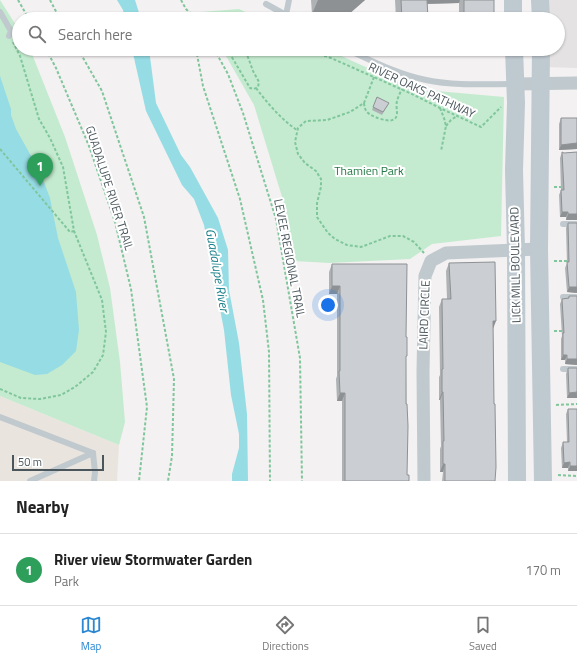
<!DOCTYPE html>
<style>
body{margin:0;font-family:"Titillium Web",sans-serif;background:#f6f6f6;color:#222}
.scale{position:absolute;left:12px;bottom:10px;width:92px;box-sizing:border-box;padding-left:4px;border:2px solid #4a565c;border-top:0;font-size:11px;line-height:14px;white-space:nowrap;color:#4a565c;-webkit-text-stroke:3px #fff;paint-order:stroke}
.you{position:absolute;left:328px;top:305px;width:14px;height:14px;margin:-10px;border:3px solid #fff;border-radius:50%;background:#1a73e8;box-shadow:0 0 0 6px #1a73e833}
.badge{display:grid;place-items:center;width:26px;height:26px;border-radius:50%;background:#2b87d2;color:#fff;font-size:13px;font-weight:700}
.pin{position:absolute;translate:-50% -33px;filter:drop-shadow(0 1px 2px #0008)}
.pin::after{content:'';position:absolute;top:21px;width:14px;height:12px;background:inherit;clip-path:polygon(0 0,100% 0,50% 100%)}
.list{margin:0;padding:0;list-style:none}
h2{display:flex;justify-content:space-between;align-items:center;height:52px;margin:0;padding:0 16px;font-size:17px}
h2 small{font-size:13px;font-weight:400;color:#767676}
.list li{display:grid;grid-template-columns:26px 1fr auto;gap:12px;align-items:center;box-sizing:border-box;height:72px;padding:0 16px;border-top:1px solid #e0e0e0}
.list b{display:block;font-size:15px;white-space:nowrap}
.list p{margin:0;font-size:13px;white-space:nowrap;color:#767676}
.list em{font-size:13px;font-style:normal;color:#767676}
.icon{flex:none;width:22px;height:22px;fill:none;stroke:currentColor;stroke-width:2;stroke-linecap:round;stroke-linejoin:round}
.map{position:relative;flex:none;width:577px;height:481px;overflow:hidden}
.search{position:absolute;background:#fff;box-shadow:0 1px 3px #0004;left:12px;right:12px;top:12px;height:44px;display:flex;align-items:center;gap:10px;box-sizing:border-box;padding:0 14px;border-radius:22px;color:#767676;font-size:15px}
.sheet{height:124px;background:#fff}
nav{display:flex;justify-content:space-around;align-items:center;box-sizing:border-box;height:56px;border-top:1px solid #e0e0e0;background:#fff;font-size:11px;color:#767676}
nav a{display:grid;justify-items:center;gap:2px}
nav .on{color:#2b87d2}
.map>svg:first-child{display:block}
.commercial{fill:#e9e5de}
.education{fill:#e4e2e2}
.green{fill:#c4ebcf}
.water{fill:#96dce4}
.lines{fill:none;stroke-linecap:round;stroke-linejoin:round}
.path{stroke:#80c69c;stroke-width:2;stroke-dasharray:3 2;stroke-linecap:butt}
.lane{stroke:#c0c9ce;stroke-width:6}
.street{stroke:#c0c9ce;stroke-width:13}
.secondary{stroke:#bfc9d0;stroke-width:18}
.wall{fill:#afb2b5}
.shaded-wall{fill:#8e9194}
.building{fill:#cbcfd3;stroke:#8e9194}
.labels{text-anchor:middle;dominant-baseline:central;stroke-width:4;stroke-linejoin:round;paint-order:stroke}
.street-label{font-size:12px;fill:#4a565c;stroke:#fff}
.park-label{font-size:12px;fill:#217843;stroke:#fff}
.water-label{font-size:13px;font-style:italic;fill:#1a7f8a;stroke:#fff}
</style>
<div class="map">
<svg width="577" height="481" viewBox="0 0 577 481">
<rect width="100%" height="100%" fill="#f3f1f1"/>
<polygon class="commercial" points="0,396 119,445 117,481 0,481"/>
<polygon class="education" points="545,0 577,0 577,68 544,67 545,49 558,49 558,19 545,19"/>
<g class="green">
<polygon points="0,0 19,30 19,49 30,49 65,137 97,235 110,288 120,362 125,422 119,445 0,396"/>
<polygon points="239,9 261,19 205,19 201,12"/>
<polygon points="222,49 326,49 414,89 504,97 501,236 432,244 410,259 330,263 293,261 286,210 254,105"/>
</g>
<g class="water">
<polygon points="117,0 135,0 141,19 125,19 123,10"/>
<polygon points="132,49 149,49 156,103 181,155 190,167 218,218 228,250 229,290 239,343 247,414 248,481 232,481 232,474 239,448 239,434 231,395 224,330 204,225 194,199 182,185 146,111"/>
<polygon points="0,76 11,109 11,115 16,129 40,172 50,198 58,238 76,292 79,330 76,351 62,365 47,374 35,375 0,362"/>
</g>
<g class="lines">
<g class="path">
<polyline points="18,0 29,19"/>
<polyline points="50,0 60,19"/>
<polyline points="181,0 186,9 196,19"/>
<polyline points="46,49 56,68 89,146 115,222 131,289 147,407 139,481"/>
<polyline points="78,49 102,91 144,217 174,379 172,456 168,481"/>
<polyline points="196,49 203,86 240,199 263,300 269,352 270,481"/>
<polyline points="214,49 228,74 243,113 276,219 300,358 302,481"/>
<polyline points="226,49 233,59 250,88 254,89 258,87 259,82 253,71 245,49"/>
<path d="M 300,49 C 310,53 321,54 331,58 L 412,94 L 442,109 L 481,127 L 501,107"/>
<polyline points="374,77 364,103 350,112 327,120 306,121 298,128 295,142 298,154 305,163 316,171 321,179 321,187 317,203 317,217 328,233 335,239 347,245 361,247 390,236 403,236 414,242 424,253"/>
<path d="M 256,88 C 268,104 281,119 297,130"/>
<path d="M 364,103 C 365,112 367,113 375,117 C 381,119 396,125 397,114 C 397,110 396,105 397,101 C 398,97 400,93 402,89"/>
<polyline points="440,108 444,118 446,126 441,151"/>
<polyline points="446,126 451,120 457,116"/>
<polyline points="0,149 70,232 74,231"/>
<polyline points="554,187 564,187"/>
<polyline points="554,261 568,261"/>
<polyline points="554,331 564,331"/>
<polyline points="0,389 21,398 40,399 61,395 75,387 93,372 103,355 106,332 102,300 74,231 63,167 50,138 39,119 20,56 13,42"/>
<polyline points="556,405 577,404"/>
<polyline points="558,475 577,476"/>
</g>
<g class="lane">
<polyline points="266,4 286,15 290,19"/>
<polyline points="0,12 11,31 9,36"/>
<polyline points="286,15 289,0"/>
<path d="M 346,49 C 372,61 397,74 426,80 C 455,86 484,84 514,84"/>
<polyline points="563,224 577,224"/>
<polyline points="563,297 577,297"/>
<polyline points="563,369 577,369"/>
<polyline points="0,417 93,453"/>
<polyline points="93,453 95,472 94,481"/>
<polyline points="30,481 93,453"/>
</g>
<g class="street">
<polyline points="516,84 577,83"/>
<polyline points="424,481 423,371 425,276 431,261 446,253 539,249"/>
</g>
<g class="secondary">
<polyline points="513,0 513,19"/>
<polyline points="540,0 541,19"/>
<polyline points="514,49 516,103 514,170 516,250 517,481"/>
<polyline points="541,49 539,249 543,481"/>
</g>
</g>
<g class="wall">
<polygon points="311,0 365,0 349,14 312,14"/>
<polygon points="395,0 494,0 494,19 459,19 459,3 427,4 428,19 396,19"/>
<polygon points="377,97 389,103 382,115 372,110"/>
<polygon points="561,118 577,118 577,149 559,150 559,124"/>
<polygon points="562,152 564,153 577,152 577,220 566,220 566,217 560,217 559,195 561,190 560,158"/>
<polygon points="568,223 577,293 567,292 565,268 567,263 566,228"/>
<polygon points="449,263 493,329 495,481 442,481 443,472 440,472 440,449 441,446 440,400 439,400 439,377 440,375 439,307 442,299 447,299 446,271"/>
<polygon points="332,264 406,359 407,475 409,481 342,481 342,401 337,401 336,379 337,376 337,294 329,294 329,272"/>
<polygon points="569,296 577,296 577,365 565,364 565,360 561,360 561,339 562,336 560,304 562,299 568,299"/>
<polygon points="568,368 577,398 567,398 566,374"/>
<polygon points="568,409 577,409 577,471 568,471 568,468 562,468 561,448 563,442 567,442 566,414"/>
</g>
<g class="shaded-wall">
<polygon points="318,0 365,0 349,14 312,14"/>
<polygon points="423,0 460,0 459,3 422,4"/>
<polygon points="399,49 424,49 423,53 398,54"/>
<polygon points="471,49 491,49 489,52 469,53"/>
<polygon points="577,143 577,149 559,150 561,145"/>
<polygon points="562,212 568,212 566,217 560,217"/>
<polygon points="568,214 577,214 577,220 566,220"/>
<polygon points="332,286 340,286 337,294 329,294"/>
<polygon points="569,287 577,287 577,293 567,292"/>
<polygon points="493,321 496,321 493,329"/>
<polygon points="563,355 567,355 565,360 561,360"/>
<polygon points="567,359 577,359 577,365 565,364"/>
<polygon points="442,392 443,392 440,400 439,400"/>
<polygon points="577,392 577,398 567,398 569,393"/>
<polygon points="340,393 345,393 342,401 337,401"/>
<polygon points="570,462 568,468 562,468 564,463"/>
<polygon points="443,464 445,464 443,472 440,472"/>
<polygon points="570,466 577,466 577,471 568,471"/>
</g>
<g class="building">
<polygon points="401,0 427,0 428,19 402,19"/>
<rect x="464" y="0" width="30" height="19"/>
<polygon points="377,97 389,103 383,112 373,107"/>
<polygon points="561,118 577,118 577,143 561,145"/>
<polygon points="562,152 564,153 577,152 577,214 568,214 568,212 562,212 561,190 564,190"/>
<polygon points="568,223 577,223 577,287 569,287 567,262 569,262"/>
<polygon points="495,262 496,321 493,321 494,404 495,404 496,467 495,481 445,481 445,464 443,464 443,441 444,441 443,392 442,392 442,369 443,369 442,299 451,299 449,263"/>
<polygon points="332,264 407,264 406,337 407,337 407,356 406,356 406,404 407,404 408,426 407,475 409,475 409,481 345,481 345,393 340,393 339,371 340,371 340,286 332,286"/>
<polygon points="569,296 577,296 577,359 567,359 567,355 563,355 563,333 564,333 562,299 569,298"/>
<polygon points="568,368 577,368 577,392 569,393"/>
<polygon points="568,409 577,409 577,466 570,466 570,462 564,463 563,442 569,442"/>
</g>
<g class="labels">
<g class="street-label">
<text transform="translate(422 90) rotate(25)">RIVER OAKS PATHWAY</text>
<text transform="translate(110 188) rotate(72)">GUADALUPE RIVER TRAIL</text>
<text transform="translate(290 258) rotate(79)">LEVEE REGIONAL TRAIL</text>
<text transform="translate(515 265) rotate(-91)">LICK MILL BOULEVARD</text>
<text transform="translate(424 315) rotate(-88)">LAIRD CIRCLE</text>
</g>
<g class="park-label">
<text x="369" y="170">Thamien Park</text>
</g>
<g class="water-label">
<text transform="translate(218 270) rotate(80)">Guadalupe River</text>
</g>
</g>
</svg>
<div class="scale">50 m</div>
<div class="you"></div>
<div class="pin badge" style="left:40px;top:186px;background:#2e9e5b">1</div>
<div class="search"><svg class="icon" aria-label="search" viewBox="0 0 24 24"><circle cx="10" cy="10" r="6"/><path d="M15 15l6 6"/></svg>Search here</div>
</div>
<section class="sheet">
<h2>Nearby<small></small></h2>
<ul class="list">
<li><span class="badge" style="background:#2e9e5b">1</span><div><b>River view Stormwater Garden</b><p>Park</p></div><em>170 m</em></li>
</ul>
</section>
<nav>
<a class="on"><svg class="icon" aria-label="map" viewBox="0 0 24 24"><path d="M3 6l6-2 6 2 6-2v14l-6 2-6-2-6 2zM9 4v14M15 6v14"/></svg>Map</a>
<a><svg class="icon" aria-label="directions" viewBox="0 0 24 24"><path d="M12 3l9 9-9 9-9-9zM9 14v-3h6M13 9l2 2-2 2"/></svg>Directions</a>
<a><svg class="icon" aria-label="saved" viewBox="0 0 24 24"><path d="M7 4h10v16l-5-4-5 4z"/></svg>Saved</a>
</nav>
